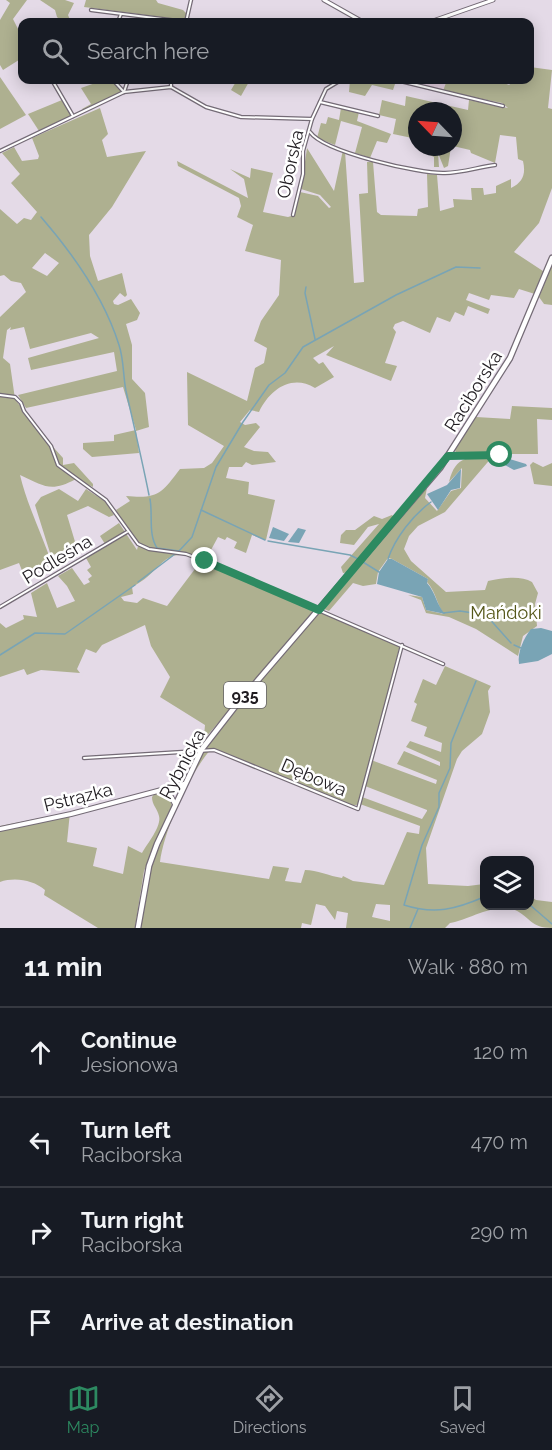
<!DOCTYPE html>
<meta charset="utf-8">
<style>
body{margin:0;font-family:Raleway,sans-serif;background:#20242c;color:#f1f3f6}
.controls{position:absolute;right:18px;bottom:18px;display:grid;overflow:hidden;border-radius:12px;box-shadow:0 3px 15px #0003}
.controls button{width:54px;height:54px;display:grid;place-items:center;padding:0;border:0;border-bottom:2px solid #363941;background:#171b24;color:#f1f3f6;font:30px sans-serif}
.compass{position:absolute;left:408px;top:102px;width:54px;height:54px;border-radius:50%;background:#171b24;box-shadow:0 3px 15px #0003;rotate:295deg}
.stop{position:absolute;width:18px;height:18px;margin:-14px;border:4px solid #2d8a61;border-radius:50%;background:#fff}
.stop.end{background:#2d8a61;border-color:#fff;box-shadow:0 2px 6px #0008}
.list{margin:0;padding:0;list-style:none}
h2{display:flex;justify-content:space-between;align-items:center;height:78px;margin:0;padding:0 24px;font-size:26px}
h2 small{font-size:20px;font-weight:400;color:#9ea1a6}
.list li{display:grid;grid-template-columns:39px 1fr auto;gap:18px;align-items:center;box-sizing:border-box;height:90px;padding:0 24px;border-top:2px solid #363941}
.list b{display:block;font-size:22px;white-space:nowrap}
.list p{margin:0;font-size:20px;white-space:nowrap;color:#9ea1a6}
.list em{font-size:20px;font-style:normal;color:#9ea1a6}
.icon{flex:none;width:33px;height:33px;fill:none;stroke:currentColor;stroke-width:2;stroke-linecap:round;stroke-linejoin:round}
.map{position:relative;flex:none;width:552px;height:928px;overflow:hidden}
.search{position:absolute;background:#171b24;box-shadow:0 3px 15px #0003;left:18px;right:18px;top:18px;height:66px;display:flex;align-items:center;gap:15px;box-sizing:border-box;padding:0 21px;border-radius:12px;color:#9ea1a6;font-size:22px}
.sheet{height:438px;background:#171b24}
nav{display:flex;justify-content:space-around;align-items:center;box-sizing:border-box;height:84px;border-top:2px solid #363941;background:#171b24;font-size:16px;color:#9ea1a6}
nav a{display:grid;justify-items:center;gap:3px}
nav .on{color:#2d8a61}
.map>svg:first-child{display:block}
.industrial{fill:#e0cddd}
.green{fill:#aeb090;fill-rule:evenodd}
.water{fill:#79a4b5}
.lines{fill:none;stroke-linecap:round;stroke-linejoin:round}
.stream{stroke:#79a4b5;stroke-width:1.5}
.minor-casing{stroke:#746b76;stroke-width:4.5}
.tertiary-casing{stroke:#746b76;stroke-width:5}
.secondary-casing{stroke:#746b76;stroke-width:6}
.primary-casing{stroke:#746b76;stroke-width:7}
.minor{stroke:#fff;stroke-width:2}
.tertiary{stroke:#fff;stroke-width:3}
.secondary{stroke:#fff;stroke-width:4}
.primary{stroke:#fff;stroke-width:4.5}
.route{stroke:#2d8a61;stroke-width:8}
.labels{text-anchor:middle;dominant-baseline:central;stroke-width:5;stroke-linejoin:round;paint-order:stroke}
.shield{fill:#fff;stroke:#636064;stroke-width:1.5}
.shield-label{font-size:16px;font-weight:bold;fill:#201c21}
.street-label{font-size:18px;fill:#201c21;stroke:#fff}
.park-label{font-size:18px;fill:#555719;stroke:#fff}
</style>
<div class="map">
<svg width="552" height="928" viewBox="0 0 552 928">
<rect width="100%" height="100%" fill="#e4dae7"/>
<polygon class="industrial" points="401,80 431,80 446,84 443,91"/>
<g class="green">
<polygon points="6,0 27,0 13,19 22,37 22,58 3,70 0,65 0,20 10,3"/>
<polygon points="40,0 65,0 74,3 68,15 71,22 62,22 57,17 55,10"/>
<polygon points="86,0 156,0 158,3 183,10 188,15 184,20 84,7"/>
<path d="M 530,67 L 552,70 L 548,108 L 552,109 L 552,188 L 539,223 L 514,252 L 546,273 L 538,295 L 519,289 L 514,298 L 491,295 L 489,300 L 469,293 L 466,300 L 490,309 L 488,314 L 468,306 L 464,316 L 455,312 L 450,322 L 437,317 L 430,333 L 403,321 L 395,324 L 393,328 L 396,332 L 385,363 L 397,366 L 391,381 L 326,355 L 334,346 L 313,358 L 319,364 L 323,362 L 334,377 L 315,388 C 292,374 270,389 259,412 L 250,410 L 240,422 L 245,425 L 256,423 L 260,427 L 244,447 L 254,451 L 268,452 L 276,462 L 252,465 L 246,462 L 242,467 L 229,467 L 226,478 L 249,482 L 248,494 L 275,500 L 266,540 L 252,535 L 246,553 L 234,548 L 237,542 L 227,537 L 225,540 L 218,537 L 205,561 C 160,543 166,570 132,587 L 133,594 L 121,597 L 124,601 L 137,603 L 143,598 L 167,606 L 201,561 L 315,610 L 206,737 L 204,736 L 205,725 L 160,697 L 170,677 L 151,646 L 145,625 L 102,645 L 96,653 L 86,649 L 77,669 L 80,673 L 41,670 L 27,675 L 24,669 L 0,677 L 0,623 L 6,628 L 24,619 L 23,615 L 37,617 L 31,593 L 47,583 L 57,608 L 75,601 L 67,586 L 58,576 L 72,568 L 84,585 L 90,582 L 88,579 L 92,576 L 87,570 L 91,567 L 86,558 L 105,544 L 100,536 L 119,523 L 137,550 L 138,546 L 160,551 C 133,545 128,533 116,510 L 130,501 L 126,496 C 158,499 161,494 180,469 L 204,468 L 212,463 L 224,446 L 188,425 L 187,372 L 247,401 L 255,368 L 264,363 L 267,348 L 254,341 L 261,321 L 279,295 L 281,260 L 245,251 L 253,225 L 237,217 L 241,206 L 239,198 L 178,166 L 177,161 L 248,198 L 244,179 L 230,169 L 250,178 L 251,168 L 273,173 L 263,212 L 288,217 L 294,215 L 300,192 L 318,196 L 329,208 L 331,207 L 320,195 L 301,189 L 307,148 L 334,191 L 343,150 L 345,151 L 354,283 L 364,282 L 359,194 L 368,193 L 367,162 L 373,162 L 377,212 L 381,215 L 417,216 L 418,209 L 428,207 L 427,174 L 437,175 L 440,211 L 454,207 L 453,199 L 472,200 L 471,188 L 483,188 L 484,195 L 496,193 L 496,186 L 511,179 L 511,188 C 523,182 526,174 523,161 L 518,159 L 516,137 L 500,135 L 495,163 L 471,153 L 470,150 L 453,146 L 453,111 L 417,111 L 417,139 L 393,134 L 396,119 L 379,115 L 382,100 L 405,106 L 406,96 L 468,110 L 469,100 L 508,108 L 502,103 L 443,91 L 447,80 L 496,80 L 509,85 L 515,80 L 530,80 Z"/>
<polygon points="0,77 26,115 0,129"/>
<polygon points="104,80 111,80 122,92 83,111 82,109 91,104 81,88"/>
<polygon points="237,80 250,80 241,96 231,90"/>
<polygon points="350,80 364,83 365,80 396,81 393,90 372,85 365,96 349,92"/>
<polygon points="62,100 72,116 39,131 28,114"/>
<path d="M 100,108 L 108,134 L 102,140 L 107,157 L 146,151 L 112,207 L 89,235 L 90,256 L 98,281 L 122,273 L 127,295 L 125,297 L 120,293 L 113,301 L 114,304 L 118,305 L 131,299 L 140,313 L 137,320 L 126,324 L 132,345 L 132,379 L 145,393 L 149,427 L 136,431 L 139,453 L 92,457 L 83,449 L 83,443 L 114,441 L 114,435 L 136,430 L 123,387 L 26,408 L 18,395 L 117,371 L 114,352 L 31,370 L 28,358 L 99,338 L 91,333 L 30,349 L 24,327 L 10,330 L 11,327 L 7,330 L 3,358 L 10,364 L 15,399 L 50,447 L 54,448 L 63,458 L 63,465 L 74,463 L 93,484 L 93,487 L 76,479 C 50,493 45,486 20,475 C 27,505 42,534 52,564 L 23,573 L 19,563 L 0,570 L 0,317 L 26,292 L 21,283 L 11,281 L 4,275 L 0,276 L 0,209 L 17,224 L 24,218 L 31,220 L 37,212 L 11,183 L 20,174 L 2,153 L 14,147 L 22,161 L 38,159 L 39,156 L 32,138 ZM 45,253 L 59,263 L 47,276 L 32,268 Z"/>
<polygon points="341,108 359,112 357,121 391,134 387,143 377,141 370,158 355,153 362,127 341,121 335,145 317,138 321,123 326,124 328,117 339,120"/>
<polygon points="420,147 451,147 448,166 444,168 438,153 439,167 434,167 434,157 419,150"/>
<polygon points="552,265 552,305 544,304 539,297"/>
<polygon points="512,406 552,408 552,420 537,419 538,454 456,454 455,449 476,417 510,419"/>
<path d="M 493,456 L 445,512 L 418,526 L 409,536 L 404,549 L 411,561 L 446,592 L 485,590 L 488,581 C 501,578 521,575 532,582 L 538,593 L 535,604 L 537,626 L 523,636 L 518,656 L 476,629 L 449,617 L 426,613 L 421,600 L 408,595 L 422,597 L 426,610 L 444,614 C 436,603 437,594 427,582 L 428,579 L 392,559 L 388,558 L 378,572 L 376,584 L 363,586 L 353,583 L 329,611 L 324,609 L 427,488 L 425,498 L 437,511 L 451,491 L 461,488 L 462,468 L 449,482 C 456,454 469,458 493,456 Z"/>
<polygon points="533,462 543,467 552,463 552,486 534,484 530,465"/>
<polygon points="59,489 78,501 86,489 106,502 114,515 109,517 88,506 67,515 76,545 51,556 35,505 41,497"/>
<polygon points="392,515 396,520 351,572 343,573 341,567 379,524 368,527 354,545 340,543 341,535 346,530 355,530 374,516 382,519"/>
<path d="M 319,611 L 400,645 L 371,760 L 436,784 L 437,780 L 397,764 L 404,751 L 440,766 L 440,762 L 406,747 L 410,741 L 441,752 L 442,743 L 424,736 L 427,727 L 411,721 L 417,704 L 414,702 L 423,679 L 436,685 L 445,666 L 491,686 L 488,691 L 490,712 L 482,734 L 462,751 L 457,759 L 426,848 L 428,884 L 468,886 L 484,884 L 484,906 L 530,906 L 530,896 L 536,900 L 552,902 L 552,928 C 531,928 530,917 515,910 C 496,902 468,920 450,923 L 445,928 L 346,928 L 348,913 L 337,911 L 335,920 L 325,906 L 316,904 L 311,925 L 302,923 L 301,928 L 139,928 L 152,863 L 205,747 ZM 212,748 L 352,806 L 360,804 L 420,826 L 419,834 L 407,832 L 384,885 L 353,881 L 343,876 L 342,878 C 329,876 317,870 305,870 L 301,883 L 285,881 L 289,868 L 273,866 L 269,879 L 160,862 C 164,830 190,772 212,748 ZM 365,786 L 427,810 L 427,811 L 422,819 L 362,797 ZM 376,904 L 390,905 L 390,921 L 372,917 Z"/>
<path d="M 155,793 L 167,794 L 172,805 L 144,871 L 135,928 L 98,928 L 44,895 L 45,890 C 33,880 15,877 0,882 L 0,826 L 70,812 L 67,842 L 97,848 L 93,866 L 123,874 L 128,846 L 142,853 C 147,844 162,826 159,816 C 157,808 152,805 152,797 Z"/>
</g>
<g class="water">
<polygon points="500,456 526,464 527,466 514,470 499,462"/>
<polygon points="461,469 460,488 451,490 438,510 427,494 447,485"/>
<polygon points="273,527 289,534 284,541 269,538"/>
<polygon points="298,528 306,530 299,543 288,542"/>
<path d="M 392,559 L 428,579 L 427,583 C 436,593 436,604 445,614 L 426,610 L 422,597 L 377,584 L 379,572 L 388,559 Z"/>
<path d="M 541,628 L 552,631 L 552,654 L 538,661 L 519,664 C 517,652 524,638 531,629 Z"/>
</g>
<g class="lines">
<g class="stream">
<path d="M 41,217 C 74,255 104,297 119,345 C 124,360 123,376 126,391 C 134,426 142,460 149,495"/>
<polyline points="306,287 305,293 315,339"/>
<path d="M 150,499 C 153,515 148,534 157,548 L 179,551 L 192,537 L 216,467 L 243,422 L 269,385 L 285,373 L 303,347 L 396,295 L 456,267 L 480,268"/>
<polyline points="201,510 265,540"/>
<polyline points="268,541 350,555 358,559"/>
<path d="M 388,559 C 395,538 413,515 431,502"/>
<polyline points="363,562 379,572"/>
<polyline points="138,582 175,554"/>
<polyline points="443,613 460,611 486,615 511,643"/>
<polyline points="514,645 521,648"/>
<polyline points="0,655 35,633 65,634 135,585"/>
<path d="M 476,681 L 451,743 L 450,768 L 439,793 L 439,807 L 422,845 L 404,905 C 435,915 456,909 484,897"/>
<polyline points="530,905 552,924"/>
<polyline points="410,928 418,909"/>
</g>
<defs>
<g id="minor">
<polyline points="91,10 186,22"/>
<polyline points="118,22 121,14"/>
<polyline points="186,22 191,0"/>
<polyline points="52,80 73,116"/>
<polyline points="113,80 124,92 128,80"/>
<polyline points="396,80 503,106"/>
<polyline points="171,87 171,80"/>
<polyline points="320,102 378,116"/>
<path d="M 310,132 C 324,152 419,174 445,173 C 461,173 479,167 495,165"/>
<polyline points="0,151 124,92 171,87 206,107 241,117 312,119"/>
<polyline points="293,215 303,174 303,151 312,119 326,89 341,80"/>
<polyline points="0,395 15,397 21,403 24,411 51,446 58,465 106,500 138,544 149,549 186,554 205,561 443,664"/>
<polyline points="449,456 500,455"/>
<polyline points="0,607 127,532"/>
<polyline points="84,758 214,750 358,809 402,645"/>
</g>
<g id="tertiary">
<polyline points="324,0 363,22"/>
<polyline points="430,22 493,0"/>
</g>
<g id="secondary">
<polyline points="163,790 170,795 175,804"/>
<polyline points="0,829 71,814 184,784"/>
</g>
<polyline id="primary" points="138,928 149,866 157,844 202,749 234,708 440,468 510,358 552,258"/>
</defs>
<use href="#minor" class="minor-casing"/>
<use href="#tertiary" class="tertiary-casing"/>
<use href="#secondary" class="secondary-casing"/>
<use href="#primary" class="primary-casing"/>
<use href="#minor" class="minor"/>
<use href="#tertiary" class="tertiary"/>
<use href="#secondary" class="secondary"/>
<use href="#primary" class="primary"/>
</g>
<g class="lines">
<polyline class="route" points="205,561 319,610 448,456 500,455"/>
</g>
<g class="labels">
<rect class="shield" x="224" y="682" width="42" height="26" rx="4.5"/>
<g class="shield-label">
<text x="245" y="695">935</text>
</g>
<g class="street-label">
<text transform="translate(290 164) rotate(-78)">Oborska</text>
<text transform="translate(473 391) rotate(-58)">Raciborska</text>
<text transform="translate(57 559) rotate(-31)">Podleśna</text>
<text transform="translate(182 764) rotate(-62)">Rybnicka</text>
<text transform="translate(314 777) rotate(23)">Dębowa</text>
<text transform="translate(78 797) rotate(-14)">Pstrązka</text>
</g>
<g class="park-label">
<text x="506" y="612">Mańdoki</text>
</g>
</g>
</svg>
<div class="controls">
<button><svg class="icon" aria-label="layers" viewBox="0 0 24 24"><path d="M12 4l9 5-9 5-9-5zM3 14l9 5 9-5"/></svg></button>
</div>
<svg class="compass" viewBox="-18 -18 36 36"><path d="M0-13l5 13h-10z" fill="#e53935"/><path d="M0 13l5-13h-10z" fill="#9ea1a6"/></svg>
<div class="stop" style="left:500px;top:455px"></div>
<div class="stop end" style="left:205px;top:561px"></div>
<div class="search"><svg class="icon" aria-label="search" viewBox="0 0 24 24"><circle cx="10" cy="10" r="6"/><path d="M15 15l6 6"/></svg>Search here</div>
</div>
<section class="sheet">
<h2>11 min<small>Walk · 880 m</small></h2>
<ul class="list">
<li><svg class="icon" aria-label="ahead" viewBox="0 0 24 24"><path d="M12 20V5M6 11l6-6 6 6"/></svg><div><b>Continue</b><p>Jesionowa</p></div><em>120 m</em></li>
<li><svg class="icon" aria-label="left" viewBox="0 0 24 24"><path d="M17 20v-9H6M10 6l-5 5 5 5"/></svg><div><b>Turn left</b><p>Raciborska</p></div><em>470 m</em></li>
<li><svg class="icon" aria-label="right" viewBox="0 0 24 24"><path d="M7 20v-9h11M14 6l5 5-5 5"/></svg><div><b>Turn right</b><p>Raciborska</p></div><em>290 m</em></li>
<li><svg class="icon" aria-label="arrive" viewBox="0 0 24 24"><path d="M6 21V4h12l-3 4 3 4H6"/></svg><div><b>Arrive at destination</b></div></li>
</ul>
</section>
<nav>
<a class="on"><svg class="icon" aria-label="map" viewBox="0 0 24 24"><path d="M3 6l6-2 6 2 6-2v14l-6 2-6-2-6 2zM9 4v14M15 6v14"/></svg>Map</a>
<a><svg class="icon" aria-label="directions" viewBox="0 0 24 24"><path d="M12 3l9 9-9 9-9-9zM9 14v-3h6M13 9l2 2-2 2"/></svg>Directions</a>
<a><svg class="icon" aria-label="saved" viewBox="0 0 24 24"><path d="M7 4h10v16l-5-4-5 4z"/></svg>Saved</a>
</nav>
